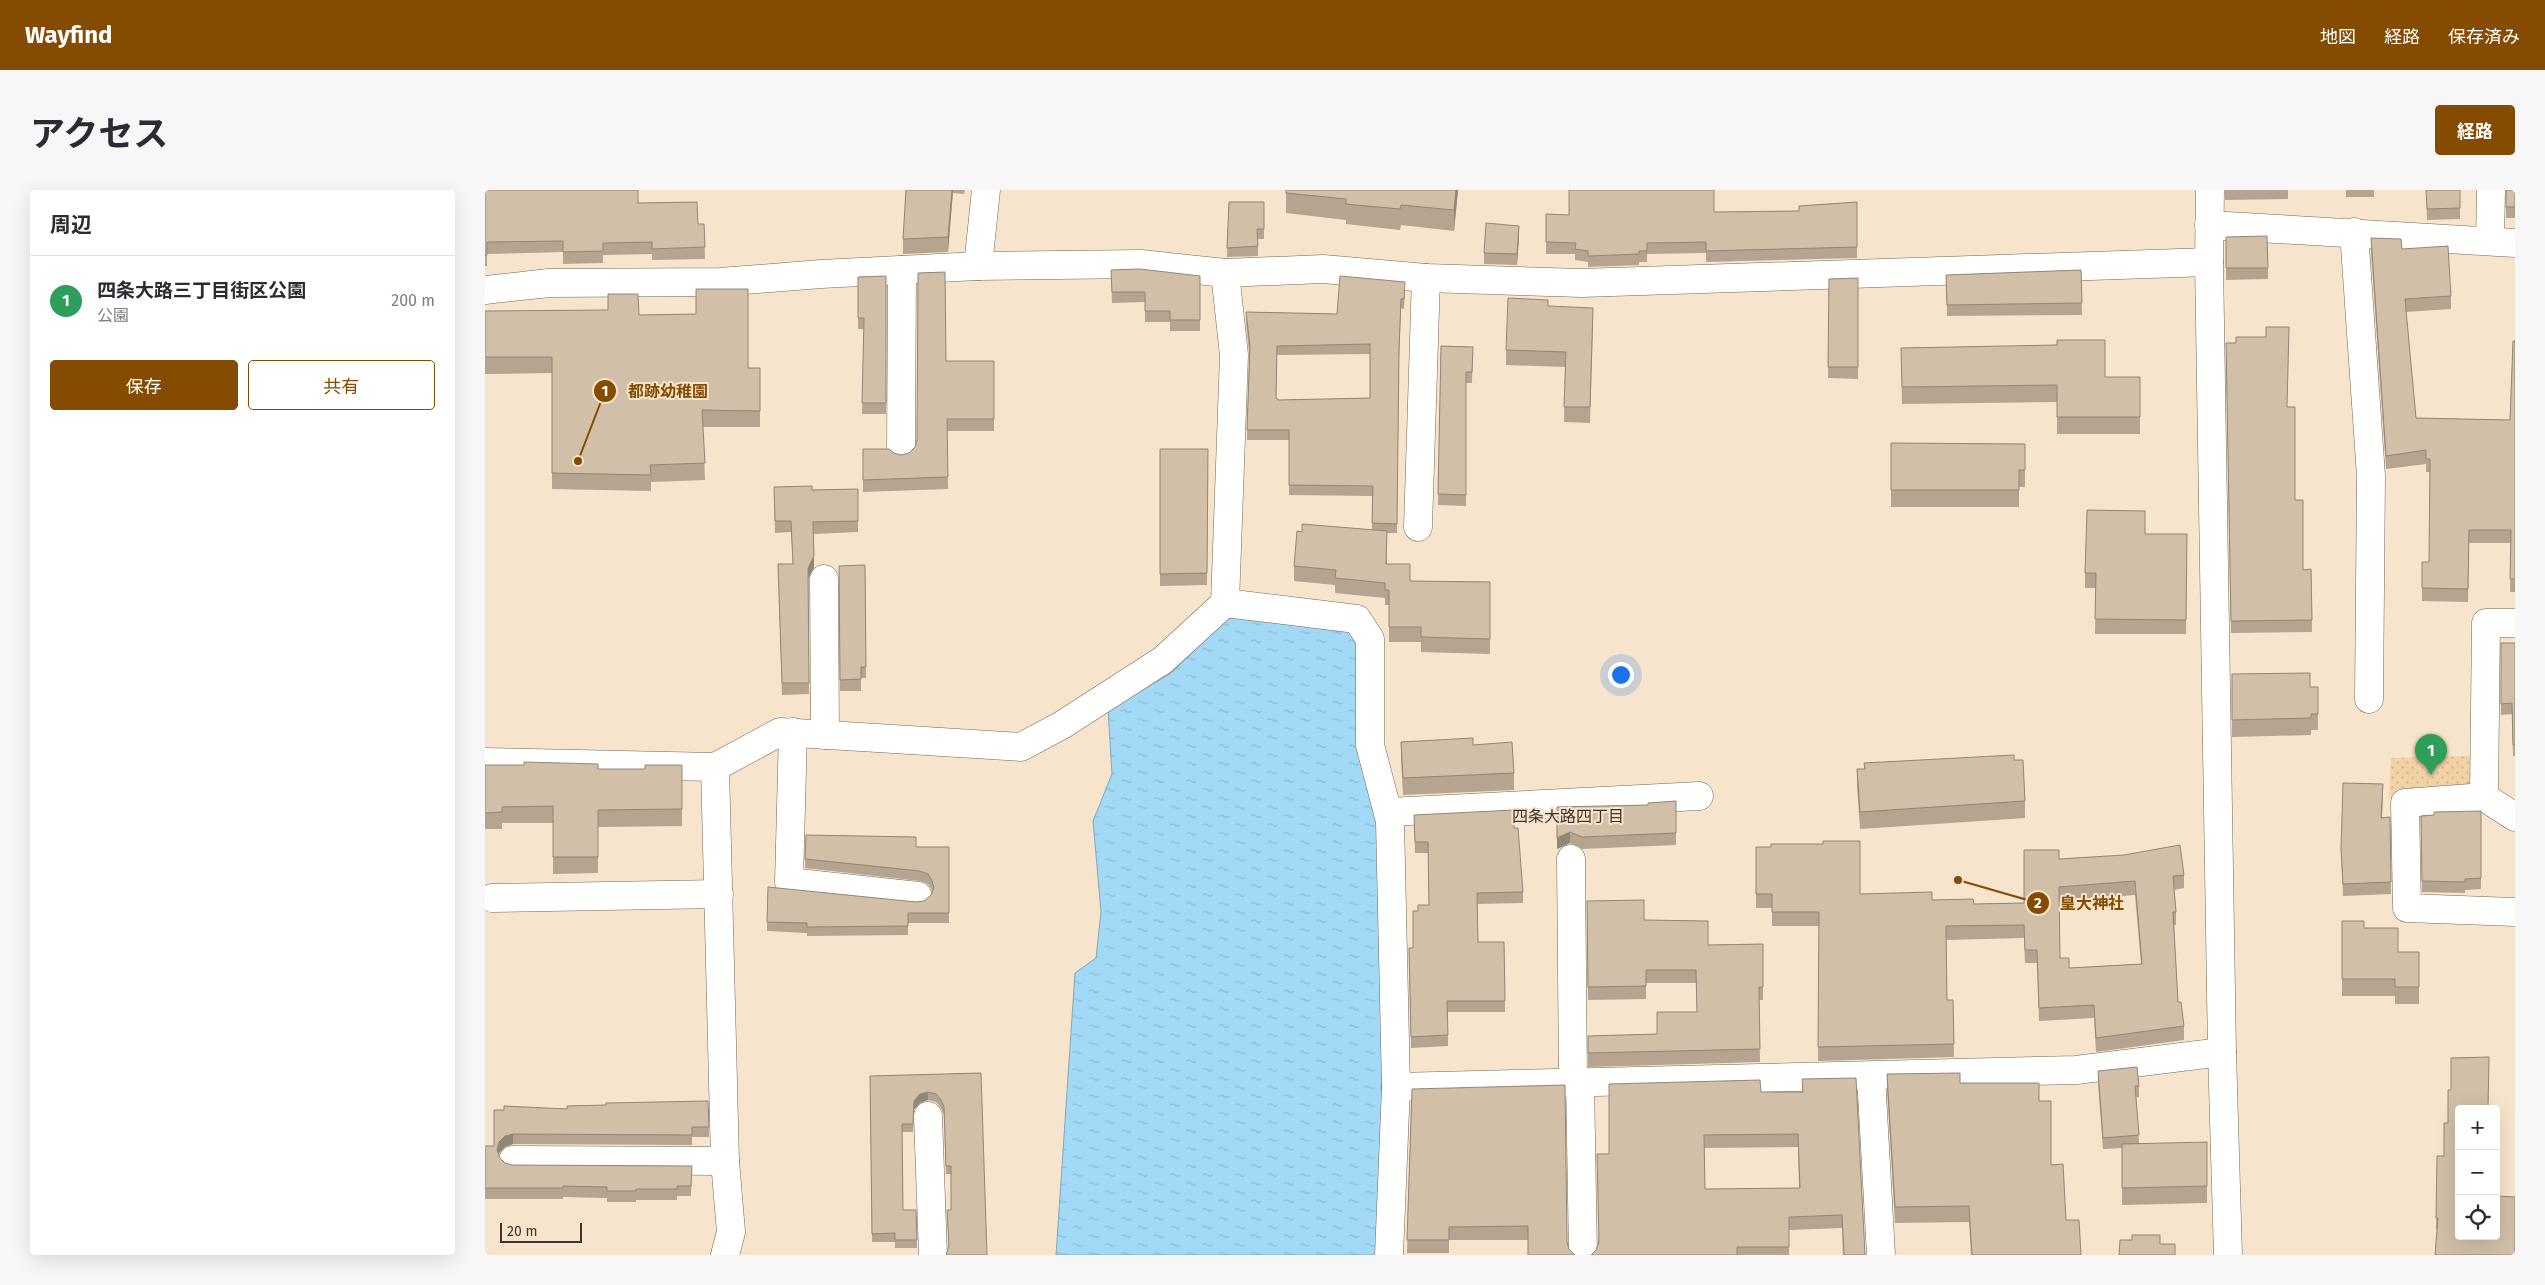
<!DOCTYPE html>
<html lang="ja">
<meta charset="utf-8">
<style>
body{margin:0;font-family:"Fira Sans","Noto Sans JP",sans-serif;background:#f7f7f7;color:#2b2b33}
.controls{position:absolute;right:15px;bottom:15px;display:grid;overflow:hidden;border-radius:5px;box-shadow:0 5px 20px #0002}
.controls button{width:45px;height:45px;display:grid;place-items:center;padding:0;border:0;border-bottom:1px solid #e1e1e2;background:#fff;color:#2b2b33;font:25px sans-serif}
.scale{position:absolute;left:15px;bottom:12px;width:82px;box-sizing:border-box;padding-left:5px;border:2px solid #3c352b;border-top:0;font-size:14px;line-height:18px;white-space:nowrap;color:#3c352b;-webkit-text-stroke:4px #f7e4cc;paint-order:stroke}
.you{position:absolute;left:1135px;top:484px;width:18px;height:18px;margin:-12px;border:4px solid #fff;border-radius:50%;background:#1a73e8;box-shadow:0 0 0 8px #1a73e833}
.badge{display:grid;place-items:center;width:32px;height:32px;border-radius:50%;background:#854b00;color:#fff;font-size:16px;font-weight:700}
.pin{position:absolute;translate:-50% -41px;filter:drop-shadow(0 1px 2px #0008)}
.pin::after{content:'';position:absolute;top:26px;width:18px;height:15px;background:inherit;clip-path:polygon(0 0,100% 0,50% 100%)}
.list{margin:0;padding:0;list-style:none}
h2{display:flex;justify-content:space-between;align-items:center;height:65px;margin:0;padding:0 20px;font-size:21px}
h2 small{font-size:16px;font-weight:400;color:#7c7c81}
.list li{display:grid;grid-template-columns:32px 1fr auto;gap:15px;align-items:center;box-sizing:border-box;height:90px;padding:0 20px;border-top:1px solid #e1e1e2}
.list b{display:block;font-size:19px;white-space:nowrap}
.list p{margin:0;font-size:16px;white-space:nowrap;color:#7c7c81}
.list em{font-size:16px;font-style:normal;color:#7c7c81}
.actions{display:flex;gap:10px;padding:15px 20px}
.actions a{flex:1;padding:11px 0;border:1px solid #854b00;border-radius:5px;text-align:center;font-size:18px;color:#854b00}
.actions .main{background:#854b00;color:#fff}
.icon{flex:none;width:28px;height:28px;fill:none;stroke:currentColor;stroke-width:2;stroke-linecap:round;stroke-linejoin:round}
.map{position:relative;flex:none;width:2030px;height:1065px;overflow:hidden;border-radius:5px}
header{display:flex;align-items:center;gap:30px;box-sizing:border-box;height:70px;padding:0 25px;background:#854b00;color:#fff}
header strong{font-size:24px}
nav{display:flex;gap:28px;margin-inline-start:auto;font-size:18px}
.intro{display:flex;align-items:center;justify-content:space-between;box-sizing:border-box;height:120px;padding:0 30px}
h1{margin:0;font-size:35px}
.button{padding:12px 22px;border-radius:5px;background:#854b00;color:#fff;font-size:18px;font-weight:700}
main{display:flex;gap:30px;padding:0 30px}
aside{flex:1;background:#fff;border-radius:5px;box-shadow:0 5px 20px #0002}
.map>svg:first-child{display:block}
.park{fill:url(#park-dots)}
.water{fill:url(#water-ripples);stroke:#83a8ba}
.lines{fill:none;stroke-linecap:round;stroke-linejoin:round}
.street-casing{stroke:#766651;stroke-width:29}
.street{stroke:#fff;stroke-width:28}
.wall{fill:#b4a490;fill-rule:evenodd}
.shaded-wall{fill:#928675}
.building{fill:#d1bfa7;stroke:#928675;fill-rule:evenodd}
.labels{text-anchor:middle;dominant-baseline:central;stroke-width:4;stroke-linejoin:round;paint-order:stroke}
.neighbourhood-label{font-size:16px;fill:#3c352b;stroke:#f7e4cc}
.leader{fill:none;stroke:#854b00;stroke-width:2}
.callout-dot{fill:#854b00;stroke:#f7e4cc;stroke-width:2}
.mark-label{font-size:15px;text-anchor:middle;font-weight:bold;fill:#fff}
.callout-label{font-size:16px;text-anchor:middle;font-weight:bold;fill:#854b00;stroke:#f7e4cc;stroke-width:4;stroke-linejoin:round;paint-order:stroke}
</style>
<header>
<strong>Wayfind</strong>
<nav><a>地図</a><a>経路</a><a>保存済み</a></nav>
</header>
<div class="intro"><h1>アクセス</h1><a class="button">経路</a></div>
<main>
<aside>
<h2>周辺<small></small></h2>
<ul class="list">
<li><span class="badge" style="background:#2e9e5b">1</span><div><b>四条大路三丁目街区公園</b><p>公園</p></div><em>200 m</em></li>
</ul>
<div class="actions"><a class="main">保存</a><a>共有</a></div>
</aside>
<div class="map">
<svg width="2030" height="1065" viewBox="0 0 2030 1065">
<defs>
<pattern id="park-dots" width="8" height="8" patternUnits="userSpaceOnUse" patternTransform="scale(1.25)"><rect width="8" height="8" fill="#f2d1a4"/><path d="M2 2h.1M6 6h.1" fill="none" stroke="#d0b48d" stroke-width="1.8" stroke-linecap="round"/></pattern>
<pattern id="water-ripples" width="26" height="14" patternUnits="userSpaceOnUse" patternTransform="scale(1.25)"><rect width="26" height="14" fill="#a1d9f7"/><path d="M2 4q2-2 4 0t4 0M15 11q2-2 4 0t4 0" fill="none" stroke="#8cbbd4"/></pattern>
</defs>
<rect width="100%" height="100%" fill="#f7e4cc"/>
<polygon class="park" points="1987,566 1986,602 1904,608 1906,568"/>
<polygon class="water" points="747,424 863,441 875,452 899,637 904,830 896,899 904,915 896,1065 571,1065 590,783 611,768 616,722 608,631 627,584 623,519 685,484"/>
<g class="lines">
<defs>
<g id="street">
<polyline points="1725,0 1724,72 1737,862 1743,1065"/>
<polyline points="1724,35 2030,53"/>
<polyline points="1869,42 1886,286 1884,509"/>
<polyline points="2005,51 2006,0"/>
<polyline points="493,76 501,0"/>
<polyline points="740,83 749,165 740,413"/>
<polyline points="0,100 64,93 235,92 336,84 493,76 656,74 740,83 838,79 941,88 1097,93 1724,72"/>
<polyline points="416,261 417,80"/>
<polyline points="933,337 941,88"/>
<polyline points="339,389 340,545"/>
<polyline points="308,542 304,692 433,706"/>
<polyline points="0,572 230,577 295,542 536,557 577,535 678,470 740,413 872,429 885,449 885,555 905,631 911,897 904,1065"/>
<polyline points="230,577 240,971 246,1042 240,1065"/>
<polyline points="1999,607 2001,433 2030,433"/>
<polyline points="904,622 1214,606"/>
<polyline points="2030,627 1999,607 1920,613 1922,718 2030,722"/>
<polyline points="1086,669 1088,892"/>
<polyline points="7,708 234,704"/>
<polyline points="1386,886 1396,1065"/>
<polyline points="1095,891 1098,1065"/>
<polyline points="911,897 1591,880 1737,862"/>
<polyline points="443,926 448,1065"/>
<polyline points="28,970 240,971"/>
</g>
</defs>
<use href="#street" class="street-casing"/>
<use href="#street" class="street"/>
</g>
<g class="wall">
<polygon points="0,0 153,13 213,34 219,34 220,69 167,70 167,64 118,65 118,73 78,74 78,62 2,64 2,76 0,76"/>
<polygon points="420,0 480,0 479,4 468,3 463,62 418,64 418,49 421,0"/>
<polygon points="973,0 969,41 916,35 915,40 861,34 861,30 801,23 801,3"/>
<polygon points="1739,0 1803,0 1803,9 1740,10"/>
<rect x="1861" y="0" width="28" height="7"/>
<polygon points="1941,0 1975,0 1975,29 1942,30"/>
<rect x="2021" y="0" width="9" height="28"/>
<polygon points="744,12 779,12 779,49 773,49 773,66 742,67"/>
<polygon points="1372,12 1372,68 1221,72 1221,63 1162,64 1162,72 1154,72 1154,75 1103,77 1103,72 1090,70 1090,64 1061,64 1061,24 1084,25 1314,21"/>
<polygon points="1034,47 1032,75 999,74 999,63"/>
<polygon points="1741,47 1783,78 1783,89 1741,90"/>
<polygon points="1886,48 1917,59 1966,106 1966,119 1921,122 1931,228 2025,230 2030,151 2030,402 2025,402 2026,353 1984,353 1983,412 1937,411 1937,372 1944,372 1945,282 1941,282 1941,274 1901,279 1886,62"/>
<polygon points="626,80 715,86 715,141 685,141 685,132 660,132 660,112 627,113"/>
<polygon points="1596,80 1597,125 1462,126 1461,85"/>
<polygon points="401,86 401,224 377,224 379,139 373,139 373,87"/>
<polygon points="1373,88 1373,189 1343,188 1344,89"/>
<path d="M 920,102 L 919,119 L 916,118 L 914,170 L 912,343 L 902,343 L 902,374 L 925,391 L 1005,392 L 1005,464 L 936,462 L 936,452 L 904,452 L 904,415 L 900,415 L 900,408 L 850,403 L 850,395 L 809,391 L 809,376 L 817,342 L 887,340 L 887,306 L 804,305 L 804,250 L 762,250 L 764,163 L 761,132 L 761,122 L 852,124 ZM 885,164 L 885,208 L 794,210 L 791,208 L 792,165 Z"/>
<polygon points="1063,116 1108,133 1105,233 1079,232 1080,177 1021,175 1021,160"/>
<polygon points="0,121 154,125 263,178 275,178 275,237 218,237 220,290 166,292 166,301 67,299 67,183 0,184"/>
<polygon points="1741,153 1803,217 1810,310 1818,380 1826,379 1827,442 1746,443"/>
<polygon points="956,156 988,157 987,193 981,193 981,316 953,315"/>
<polygon points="1416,158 1620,187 1655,187 1655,244 1572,244 1572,212 1417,214"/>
<polygon points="461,171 509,171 509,241 462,241 463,299 378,302 378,259 416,265 424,263 430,257"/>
<polygon points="1406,253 1540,254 1540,297 1534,297 1534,317 1406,317"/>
<polygon points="675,259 723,259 722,395 675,396"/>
<polygon points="289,297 327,300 373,299 373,342 329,344 329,377 323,389 324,504 297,505 293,374 308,374 306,342 290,343"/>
<polygon points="1660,344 1702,344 1701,444 1610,444 1611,398 1600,398 1600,383"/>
<polygon points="380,375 381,488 376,488 376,501 355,501 354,376"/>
<polygon points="2016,453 2030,453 2030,566 2028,566 2027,524 2016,525"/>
<polygon points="1747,484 1825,497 1833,524 1833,540 1826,540 1826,545 1747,547"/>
<polygon points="916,552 988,555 1029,583 1029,600 918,605 916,569"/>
<polygon points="1529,570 1540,611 1540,628 1375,639 1372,596 1372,579 1379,579 1379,573"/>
<polygon points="0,575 113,579 160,579 197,575 197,636 113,637 113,683 68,684 68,633 17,633 17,639 0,639"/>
<polygon points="1898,606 1897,628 1905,627 1906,704 1858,706 1856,659"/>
<polygon points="1191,611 1191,655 1097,659 1085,653 1072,659 1072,617 1163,615"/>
<polygon points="1996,621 1996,699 1980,700 1980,703 1937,702 1936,626"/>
<polygon points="929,625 1029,638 1038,702 1038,713 992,714 993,752 1019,752 1020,822 963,822 963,856 926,858 924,758 928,758 933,721 944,715 943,663 930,663"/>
<polygon points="321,645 431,657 464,657 464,733 423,733 423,745 322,746 322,743 282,741 282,732 439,711 446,705 447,700 443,694 435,691 320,678"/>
<path d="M 1271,657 L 1375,704 L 1489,714 L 1539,713 L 1574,669 L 1699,685 L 1699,698 L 1689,700 L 1691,722 L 1691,735 L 1689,735 L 1693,812 L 1699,836 L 1699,850 L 1611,862 L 1609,828 L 1554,831 L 1552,773 L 1540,773 L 1539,748 L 1461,750 L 1462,810 L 1468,810 L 1469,867 L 1333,871 L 1334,736 L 1287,736 L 1287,718 L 1271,718 ZM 1650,705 L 1656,774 L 1584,778 L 1575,768 L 1574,711 Z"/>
<polygon points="1102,711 1159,730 1223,755 1278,754 1278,810 1274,810 1275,872 1103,877 1103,846 1172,844 1212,822 1211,793 1161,793 1161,809 1103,810"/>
<polygon points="1857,731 1879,738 1913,762 1934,762 1934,814 1910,814 1910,806 1857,806"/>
<polygon points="2004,867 1952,1039 1951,1039 1951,1028 1963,933"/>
<polygon points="1613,881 1654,896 1654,907 1651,907 1654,953 1722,996 1722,1013 1637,1015 1637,958 1618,959 1613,893"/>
<polygon points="496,883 463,1057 466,1020 466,984 461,984 459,925 456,918 451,912 443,910 435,913 429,919 428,942 417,942 418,1020 431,1020 432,1058 410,1058 410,1052 387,1052 385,886"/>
<polygon points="1402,884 1475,893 1554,911 1566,975 1581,1030 1596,1065 1486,1065 1484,1032 1410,1033 1402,900"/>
<polygon points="927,899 1082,1052 1084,1059 1043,1050 964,1050 964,1063 922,1063"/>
<path d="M 1276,902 L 1318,902 L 1380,1065 L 1358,1065 L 1357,1038 L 1304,1040 L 1304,1065 L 1106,1065 L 1111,1060 L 1113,1053 L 1124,964 ZM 1313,957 L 1314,998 L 1220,999 L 1219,958 Z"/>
<polygon points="223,911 224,947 207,947 207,955 28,954 20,957 14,963 14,965 15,968 20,973 27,975 207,976 206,1006 192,1006 192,1010 151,1010 151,1012 122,1012 122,1008 78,1007 78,1009 0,1009 0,956 9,956 9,920 82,919 121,915"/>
</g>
<g class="shaded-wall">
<polygon points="467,0 468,0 463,62 463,47"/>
<polygon points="971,0 973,0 969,41 969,20"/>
<polygon points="1034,36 1034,47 1032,75 1032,64"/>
<polygon points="329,366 329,377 323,389 323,378"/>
<polygon points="1085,642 1085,653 1072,659 1072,648"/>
<polygon points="443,902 443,910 435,913 429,919 428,942 429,911 435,904"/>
<polygon points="28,944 28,954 20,957 14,963 12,970 12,960 14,952 20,946"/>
</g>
<g class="building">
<polygon points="0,0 153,0 153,13 212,12 213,34 219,34 220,57 167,59 167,52 118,53 118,61 78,62 78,51 2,52 2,65 0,65"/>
<polygon points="421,0 467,0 463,47 418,49"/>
<polygon points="801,0 971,0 969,20 916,15 915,19 861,14 861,9 801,3"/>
<polygon points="1084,0 1229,0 1229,22 1314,21 1314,16 1372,12 1372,57 1221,61 1221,52 1162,53 1162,61 1154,61 1154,64 1103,66 1103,61 1090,59 1091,53 1061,52 1061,24 1084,25"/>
<polygon points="1941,0 1975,0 1975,18 1942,19"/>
<rect x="2021" y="0" width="9" height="17"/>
<polygon points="744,12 779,12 779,39 772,39 773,56 742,58"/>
<polygon points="1001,33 1034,36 1032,64 999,63"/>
<polygon points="1782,46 1783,78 1741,78 1741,47"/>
<polygon points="1886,48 1916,49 1917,59 1963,56 1966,106 1920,109 1931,228 2025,230 2028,151 2030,151 2030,389 2025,389 2026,340 1984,340 1983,399 1937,398 1937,372 1944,372 1945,269 1941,269 1941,260 1901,266"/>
<polygon points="655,79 715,86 715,130 685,130 685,121 660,121 660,102 627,102 626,80"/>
<polygon points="1596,80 1597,113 1462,115 1461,85"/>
<polygon points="460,82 461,171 509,171 509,229 462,229 463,287 378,290 378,259 404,259 409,263 416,265 424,263 430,257 432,250 433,83"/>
<polygon points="401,86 401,213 377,213 379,128 373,128 373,87"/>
<path d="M 855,86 L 920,92 L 919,109 L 916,109 L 914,160 L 912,334 L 887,333 L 888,296 L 804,295 L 804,240 L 762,240 L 765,156 L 761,122 L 852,124 ZM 885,154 L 885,208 L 794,210 L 791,208 L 792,156 Z"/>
<polygon points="1373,88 1373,177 1343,177 1344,89"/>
<polygon points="211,99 263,99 263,178 275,178 275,221 217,220 220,273 165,275 166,285 67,283 67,167 0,167 0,121 123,120 123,104 153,104 154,125 211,124"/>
<polygon points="1023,108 1063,110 1063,116 1108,118 1105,217 1079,217 1081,162 1021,160"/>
<polygon points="1781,137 1804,137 1802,217 1810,217 1810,310 1818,310 1818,380 1826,379 1827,430 1746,431 1741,153 1751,153 1751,147 1781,147"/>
<polygon points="1572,150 1620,150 1620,187 1655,187 1655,227 1572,227 1572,195 1417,197 1416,158 1572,155"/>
<polygon points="956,156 988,157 987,182 981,182 981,305 953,304"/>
<polygon points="1406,253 1540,254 1540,280 1534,280 1534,300 1406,300"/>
<polygon points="675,259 723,259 722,383 675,384"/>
<polygon points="327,296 327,300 373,299 373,331 328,332 329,366 323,378 324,493 297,493 293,374 308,374 306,331 290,331 289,297"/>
<polygon points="1602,320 1660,321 1660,344 1702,344 1701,430 1610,429 1611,383 1600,383"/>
<polygon points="817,334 902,341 901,374 925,374 925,391 1005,392 1005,449 936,447 936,437 904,437 904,400 900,400 900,393 850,388 851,380 809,376 812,341 817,342"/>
<polygon points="380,375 381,477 376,477 376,489 355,490 354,376"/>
<polygon points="2016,453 2030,453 2030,555 2028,555 2027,513 2016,514"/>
<polygon points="1825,483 1825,497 1833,497 1833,524 1826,524 1826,528 1747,530 1747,484"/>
<polygon points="988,548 988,555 1027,552 1029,583 918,588 916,552"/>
<polygon points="1529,565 1529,570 1538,570 1540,611 1375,622 1372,579 1380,579 1379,573"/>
<polygon points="39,572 113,574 113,579 160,579 160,575 197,575 197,619 113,620 113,667 68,667 68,616 17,617 17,622 0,623 0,575 39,575"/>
<polygon points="1858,593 1898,594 1896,628 1905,627 1906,692 1858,694 1856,659"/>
<polygon points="1191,611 1191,643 1097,647 1085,642 1072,648 1072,617 1163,615 1163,613"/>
<polygon points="1029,620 1029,638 1033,638 1038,702 992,703 993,752 1019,752 1020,811 962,811 963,845 926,847 924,758 928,758 928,721 933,721 933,715 944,715 943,652 930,652 929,625"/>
<polygon points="1996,621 1996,688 1980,689 1980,692 1937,691 1936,626 1949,625 1949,622"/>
<polygon points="321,645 431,647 431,657 464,657 464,723 423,723 423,736 322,737 322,733 282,732 283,697 431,712 439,711 446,705 449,698 447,691 443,684 435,681 320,669"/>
<path d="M 1338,651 L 1375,651 L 1375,704 L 1447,702 L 1447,710 L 1488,709 L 1489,714 L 1539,713 L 1539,660 L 1574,660 L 1574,669 L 1639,665 L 1695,655 L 1699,685 L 1688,686 L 1691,722 L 1688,722 L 1693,812 L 1696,812 L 1699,836 L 1611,848 L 1609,815 L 1554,818 L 1552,760 L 1540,760 L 1539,735 L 1461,736 L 1462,810 L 1468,810 L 1469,854 L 1333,857 L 1334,722 L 1287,722 L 1287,704 L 1271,704 L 1271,657 L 1286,657 L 1286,654 L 1338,654 ZM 1650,691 L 1657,774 L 1584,778 L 1584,768 L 1575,768 L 1574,697 Z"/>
<polygon points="1159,710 1159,730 1223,731 1223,755 1278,754 1278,797 1274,797 1275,859 1103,863 1103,846 1172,844 1172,822 1212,822 1211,780 1161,780 1161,796 1103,797 1102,711"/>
<polygon points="1857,731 1879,731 1879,738 1913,738 1913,762 1934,762 1934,797 1910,797 1910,789 1857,789"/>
<polygon points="2004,867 2003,919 1974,919 1974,1046 2011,1046 2011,1006 2030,1007 2030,1065 1950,1065 1953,1028 1951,1028 1952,966 1959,966 1959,933 1963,933 1963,900 1966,900 1966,868"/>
<polygon points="1652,877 1654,896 1650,896 1654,945 1618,948 1613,881"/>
<polygon points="496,883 502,1065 461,1065 464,1056 462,1020 466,1020 466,976 461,976 459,917 456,910 451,904 443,902 435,904 429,911 428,934 417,934 418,1020 431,1020 432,1050 410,1050 410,1043 387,1044 385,886"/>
<polygon points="1475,883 1475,893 1554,893 1554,911 1566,911 1566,975 1578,974 1581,1030 1594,1030 1596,1065 1487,1065 1484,1016 1410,1017 1402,884"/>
<path d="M 1371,888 L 1380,1065 L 1359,1065 L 1357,1025 L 1304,1027 L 1304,1057 L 1252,1057 L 1252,1065 L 1106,1065 L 1111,1060 L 1114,1052 L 1112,964 L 1124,964 L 1124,894 L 1275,890 L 1276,902 L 1318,902 L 1317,889 ZM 1313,944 L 1315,998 L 1220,999 L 1219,945 Z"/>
<polygon points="1080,895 1082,1052 1084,1059 1090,1065 1043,1065 1043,1036 964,1037 964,1050 922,1050 927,899"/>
<polygon points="223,911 224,937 207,937 207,945 28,944 20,946 14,952 12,960 15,968 20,973 27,975 207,976 206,996 192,996 192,999 151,999 151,1001 122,1001 122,997 78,996 78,998 0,998 0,956 9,956 9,920 19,920 19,916 82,919 82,916 121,915 121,913"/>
<polygon points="1722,952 1722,996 1637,998 1637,954"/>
<polygon points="1647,1045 1675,1045 1675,1054 1690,1054 1690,1065 1634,1065 1635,1050 1647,1050"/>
</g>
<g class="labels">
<g class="neighbourhood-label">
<text x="1083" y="626">四条大路四丁目</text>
</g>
</g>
<path class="leader" d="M93 271L120 201M1473 690L1553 713"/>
<g class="callout-dot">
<circle cx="93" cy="271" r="5"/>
<circle cx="1473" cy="690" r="5"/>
<circle cx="120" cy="201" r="12"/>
<circle cx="1553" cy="713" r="12"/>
</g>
<g class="mark-label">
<text x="120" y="206">1</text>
<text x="1553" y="718">2</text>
</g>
<g class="callout-label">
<text x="183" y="207">都跡幼稚園</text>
<text x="1607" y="719">皇大神社</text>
</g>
</svg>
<div class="controls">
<button>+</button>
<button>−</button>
<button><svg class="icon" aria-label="locate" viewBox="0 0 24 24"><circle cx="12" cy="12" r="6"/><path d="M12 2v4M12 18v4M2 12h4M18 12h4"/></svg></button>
</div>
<div class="scale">20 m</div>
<div class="you"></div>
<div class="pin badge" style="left:1946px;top:585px;background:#2e9e5b">1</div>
</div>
</main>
